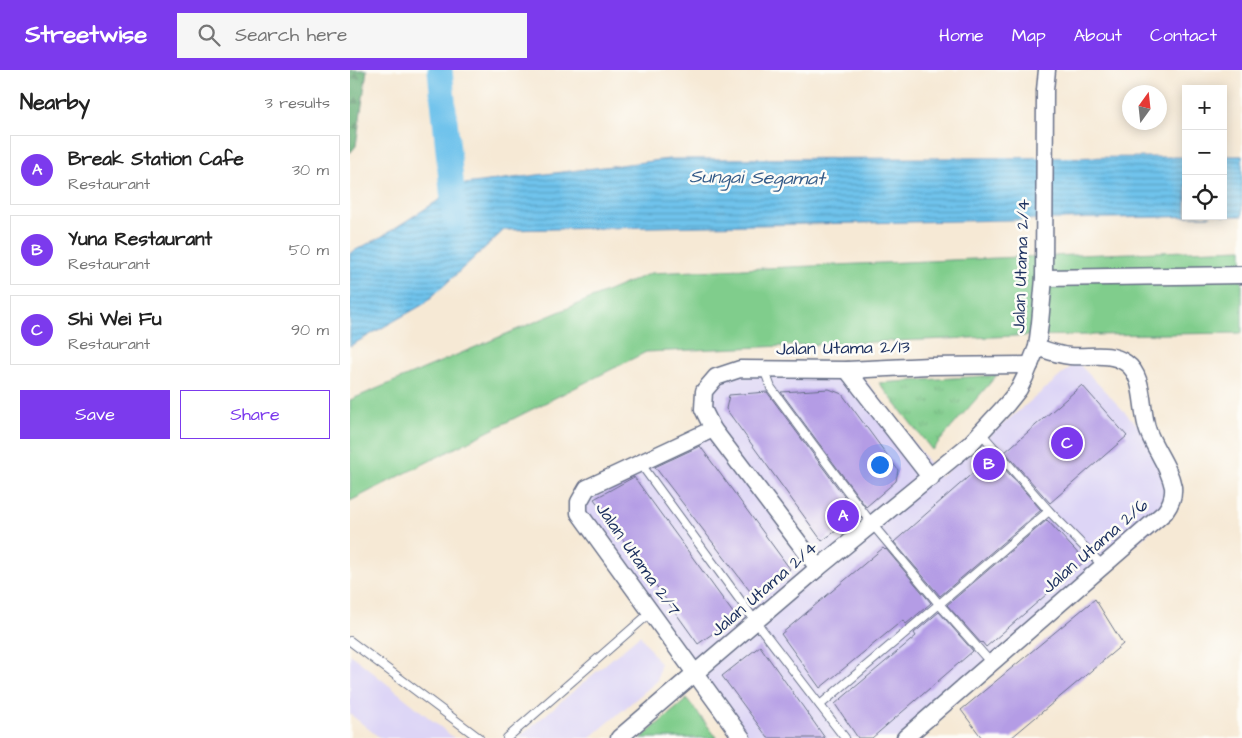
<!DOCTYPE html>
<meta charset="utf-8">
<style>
body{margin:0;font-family:"Architects Daughter",sans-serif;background:#f6f6f6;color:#222}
.controls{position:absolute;right:15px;top:15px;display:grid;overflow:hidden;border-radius:0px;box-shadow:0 2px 12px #0003}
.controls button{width:45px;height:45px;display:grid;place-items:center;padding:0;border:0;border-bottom:1px solid #e0e0e0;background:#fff;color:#222;font:25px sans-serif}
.compass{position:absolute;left:772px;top:15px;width:45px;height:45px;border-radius:50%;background:#fff;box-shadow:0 2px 12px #0003;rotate:15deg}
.you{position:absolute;left:529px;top:394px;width:18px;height:18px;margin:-12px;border:4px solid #fff;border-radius:50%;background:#1a73e8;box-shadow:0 0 0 8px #1a73e833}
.badge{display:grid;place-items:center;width:32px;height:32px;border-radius:50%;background:#7c3aed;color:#fff;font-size:16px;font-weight:700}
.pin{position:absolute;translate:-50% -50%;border:2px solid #fff;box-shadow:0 1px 5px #0006}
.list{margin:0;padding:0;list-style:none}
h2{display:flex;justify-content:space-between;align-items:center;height:65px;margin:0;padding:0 20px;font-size:21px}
h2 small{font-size:16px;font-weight:400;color:#767676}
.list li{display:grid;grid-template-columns:32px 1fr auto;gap:15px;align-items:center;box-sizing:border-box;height:70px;margin:0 10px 10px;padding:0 10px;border:1px solid #e0e0e0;border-radius:0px}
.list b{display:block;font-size:19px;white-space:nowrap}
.list p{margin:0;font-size:16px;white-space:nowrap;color:#767676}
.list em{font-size:16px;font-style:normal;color:#767676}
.actions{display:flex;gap:10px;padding:15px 20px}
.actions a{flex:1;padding:11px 0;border:1px solid #7c3aed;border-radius:0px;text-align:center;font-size:18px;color:#7c3aed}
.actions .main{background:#7c3aed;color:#fff}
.icon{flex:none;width:28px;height:28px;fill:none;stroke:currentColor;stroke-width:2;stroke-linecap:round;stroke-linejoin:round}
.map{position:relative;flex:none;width:892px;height:668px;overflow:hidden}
header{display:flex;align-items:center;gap:30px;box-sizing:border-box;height:70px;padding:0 25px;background:#7c3aed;color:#fff}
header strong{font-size:24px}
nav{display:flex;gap:28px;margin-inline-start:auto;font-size:18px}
.search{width:350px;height:45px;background:#f6f6f6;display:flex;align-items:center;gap:12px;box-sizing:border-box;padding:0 18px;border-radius:0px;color:#767676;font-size:19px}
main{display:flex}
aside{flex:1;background:#fff}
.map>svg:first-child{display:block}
.built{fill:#ddd5f6}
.grass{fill:url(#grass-tufts);stroke:#4e7e75}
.forest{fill:url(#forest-firs);stroke:#42706b}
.park{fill:#80cd8c;stroke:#4e7e75}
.water{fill:url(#water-rules);stroke:#4579a5}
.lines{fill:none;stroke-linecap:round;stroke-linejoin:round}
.river{stroke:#6fc3ec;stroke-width:25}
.building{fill:#b49ce5}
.service-casing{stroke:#687088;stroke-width:10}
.minor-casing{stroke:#687088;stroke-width:19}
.service{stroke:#fff;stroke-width:8}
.minor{stroke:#fff;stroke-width:16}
.labels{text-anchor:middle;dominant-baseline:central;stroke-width:5;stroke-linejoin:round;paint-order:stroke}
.street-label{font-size:18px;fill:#1b2f5e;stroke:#fdfcf7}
.water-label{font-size:19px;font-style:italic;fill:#345b89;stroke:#fdfcf7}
</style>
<header>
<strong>Streetwise</strong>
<div class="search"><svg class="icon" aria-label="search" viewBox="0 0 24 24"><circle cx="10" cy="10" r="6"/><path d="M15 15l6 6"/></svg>Search here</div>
<nav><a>Home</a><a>Map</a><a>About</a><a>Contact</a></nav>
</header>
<main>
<aside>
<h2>Nearby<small>3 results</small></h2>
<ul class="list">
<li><span class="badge">A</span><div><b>Break Station Cafe</b><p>Restaurant</p></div><em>30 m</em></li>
<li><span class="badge">B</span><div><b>Yuna Restaurant</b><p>Restaurant</p></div><em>50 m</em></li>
<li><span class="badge">C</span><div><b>Shi Wei Fu</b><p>Restaurant</p></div><em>90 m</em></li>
</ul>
<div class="actions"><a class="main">Save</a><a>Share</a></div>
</aside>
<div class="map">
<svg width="892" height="668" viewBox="0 0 892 668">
<defs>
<pattern id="grass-tufts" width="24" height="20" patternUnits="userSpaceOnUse" patternTransform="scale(1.25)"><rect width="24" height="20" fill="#80cd8c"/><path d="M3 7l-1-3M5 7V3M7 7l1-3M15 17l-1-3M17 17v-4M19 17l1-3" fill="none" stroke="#6eb07b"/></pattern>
<pattern id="forest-firs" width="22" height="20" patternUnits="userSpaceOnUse" patternTransform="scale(1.25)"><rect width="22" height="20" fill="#68b078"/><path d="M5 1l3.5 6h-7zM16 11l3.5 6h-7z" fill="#559066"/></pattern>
<pattern id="water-rules" width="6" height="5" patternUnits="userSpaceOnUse" patternTransform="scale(1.25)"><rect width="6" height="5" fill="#6fc3ec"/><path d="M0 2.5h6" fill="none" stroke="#5a9fc2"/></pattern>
</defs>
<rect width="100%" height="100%" fill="#fdfcf7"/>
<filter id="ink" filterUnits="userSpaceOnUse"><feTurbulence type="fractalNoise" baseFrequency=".02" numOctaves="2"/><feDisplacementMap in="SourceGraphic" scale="10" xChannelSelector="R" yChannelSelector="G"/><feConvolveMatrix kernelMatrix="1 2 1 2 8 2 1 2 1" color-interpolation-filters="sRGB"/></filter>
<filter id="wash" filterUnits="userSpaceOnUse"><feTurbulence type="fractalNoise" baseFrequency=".0096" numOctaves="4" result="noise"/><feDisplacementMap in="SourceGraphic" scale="20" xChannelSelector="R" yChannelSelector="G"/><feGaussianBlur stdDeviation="1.12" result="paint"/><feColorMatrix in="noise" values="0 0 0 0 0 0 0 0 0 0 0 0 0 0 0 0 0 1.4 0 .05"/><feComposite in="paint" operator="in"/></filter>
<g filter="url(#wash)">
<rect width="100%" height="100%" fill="#f6e9d5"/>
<g class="built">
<polygon points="727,292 794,362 818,419 817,447 564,668 399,668 224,430 354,357 363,302 503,294 590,407"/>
<polygon points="290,565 310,594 307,611 240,668 168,668"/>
<polygon points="0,584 104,668 30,668 0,644"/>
</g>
<polygon class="grass" points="647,305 582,380 529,313"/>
<polygon class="forest" points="0,0 17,0 6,76 0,83"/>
<g class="park">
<polygon points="892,179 892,263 665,266 296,282 0,431 0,330 301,203 670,187"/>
<polygon points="337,629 367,668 291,668"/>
</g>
<g class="water">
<rect x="873" y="86" width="19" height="60"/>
<polygon points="836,87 836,146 861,146 154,160 74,234 0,276 0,183 31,167 114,114 319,89"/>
</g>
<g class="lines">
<polyline class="river" points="90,0 105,150"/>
</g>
<g id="blocks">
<g class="building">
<polygon points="732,315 777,366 700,433 655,382"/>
<polygon points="479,319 492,324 548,400 546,411 516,437 431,322"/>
<polygon points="417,322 508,445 472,471 376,339 379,325"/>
<polygon points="350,376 440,499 406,529 305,397"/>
<polygon points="641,387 645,390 646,389 691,440 590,526 544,472"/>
<polygon points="284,407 386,547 348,574 244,429"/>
<polygon points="697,450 735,491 636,577 632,572 631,573 597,535"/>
<polygon points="533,478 535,480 536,479 581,533 556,554 553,550 470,618 431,564"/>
<polygon points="745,529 773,574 661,668 632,668 611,640"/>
<polygon points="589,542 623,581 522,668 508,668 485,634 566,566 564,563"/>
<polygon points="410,576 475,668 418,668 372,606"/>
</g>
</g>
</g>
<g filter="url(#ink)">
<use href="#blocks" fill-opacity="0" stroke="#687088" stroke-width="1"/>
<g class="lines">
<defs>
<g id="service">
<polyline points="414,299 421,318 522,454 589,534 641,593"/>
<polyline points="631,363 699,441 754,497"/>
<polyline points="290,393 406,552 495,668"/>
<polyline points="0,571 129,668"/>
<polyline points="470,635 699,441"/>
<polyline points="157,668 300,543"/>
</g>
<g id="minor">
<polyline points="694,208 892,205"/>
<polyline points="497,300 581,408"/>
<polyline points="363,359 237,418 229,432 229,443 392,668"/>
<polyline points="468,498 363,359 353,339 354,321 366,307 390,299 497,300 579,296 680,295"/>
<polyline points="269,668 468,498 620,374 657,334 669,319 675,307 687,277 690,253 694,208 695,20 697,0"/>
<path d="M 555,668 L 815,442 C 821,434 824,427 823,417 C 819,396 805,380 798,361 C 790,340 796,307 776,293 C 759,281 739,288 720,286 C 708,285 698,281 687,277"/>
</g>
</defs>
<use href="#service" class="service-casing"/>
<use href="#minor" class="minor-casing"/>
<use href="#service" class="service"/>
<use href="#minor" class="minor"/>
</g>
</g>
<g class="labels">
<g class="street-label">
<text transform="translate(671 196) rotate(-88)">Jalan Utama 2/4</text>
<text transform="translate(493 278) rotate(-1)">Jalan Utama 2/13</text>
<text transform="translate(745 476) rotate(-41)">Jalan Utama 2/6</text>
<text transform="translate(288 489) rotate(55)">Jalan Utama 2/7</text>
<text transform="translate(414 519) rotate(-41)">Jalan Utama 2/4</text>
</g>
<g class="water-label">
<text transform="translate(407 108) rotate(1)">Sungai Segamat</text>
</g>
</g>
</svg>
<div class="controls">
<button>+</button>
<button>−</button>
<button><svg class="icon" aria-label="locate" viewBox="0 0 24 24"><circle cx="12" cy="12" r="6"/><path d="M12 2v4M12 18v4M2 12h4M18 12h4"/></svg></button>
</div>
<svg class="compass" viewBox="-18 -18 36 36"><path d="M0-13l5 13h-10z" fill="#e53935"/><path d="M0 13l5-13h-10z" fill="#767676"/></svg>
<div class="you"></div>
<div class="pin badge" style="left:493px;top:446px">A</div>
<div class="pin badge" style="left:639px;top:394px">B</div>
<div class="pin badge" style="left:717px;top:373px">C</div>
</div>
</main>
